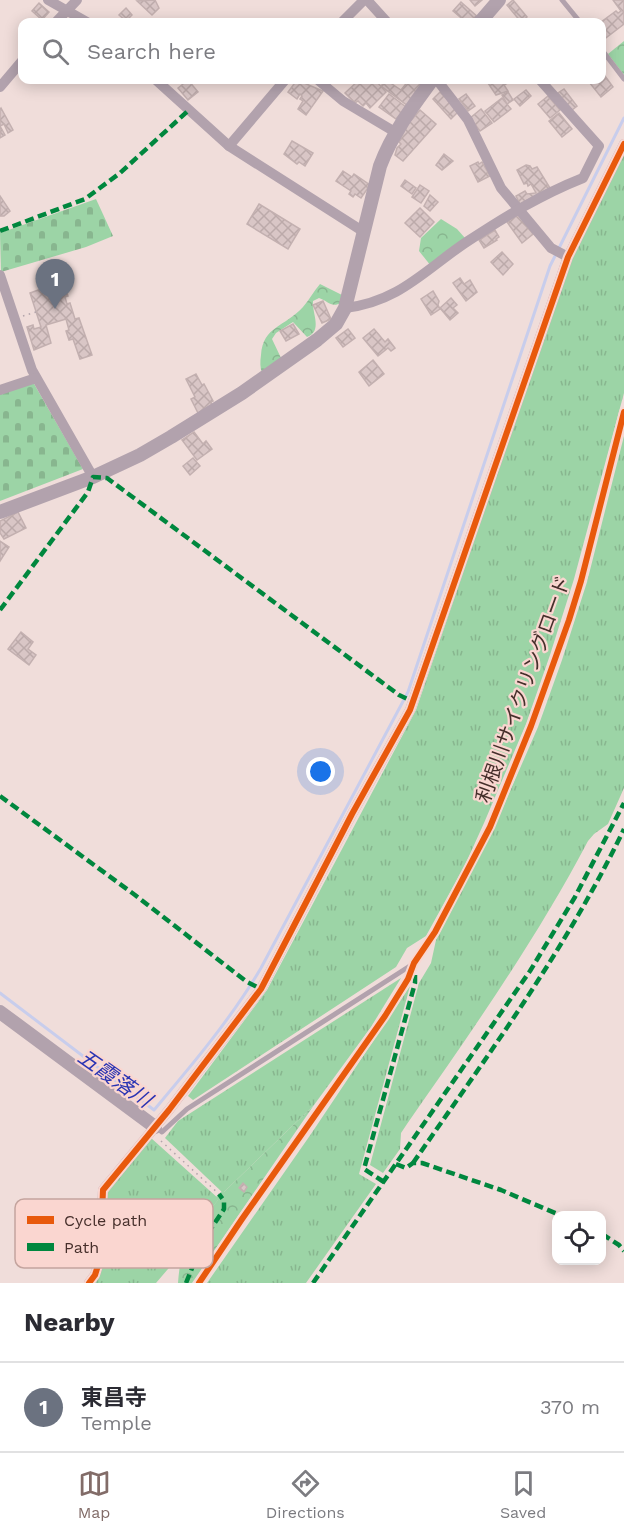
<!DOCTYPE html>
<meta charset="utf-8">
<style>
body{margin:0;font-family:"Work Sans","Noto Sans JP",sans-serif;background:#f7f7f7;color:#2b2b33}
.controls{position:absolute;right:18px;bottom:18px;display:grid;overflow:hidden;border-radius:12px;box-shadow:0 3px 15px #0003}
.controls button{width:54px;height:54px;display:grid;place-items:center;padding:0;border:0;border-bottom:2px solid #e1e1e2;background:#fff;color:#2b2b33;font:30px sans-serif}
.you{position:absolute;left:321px;top:772px;width:21px;height:21px;margin:-15px;border:4px solid #fff;border-radius:50%;background:#1a73e8;box-shadow:0 0 0 9px #1a73e833}
.badge{display:grid;place-items:center;width:39px;height:39px;border-radius:50%;background:#826c68;color:#fff;font-size:20px;font-weight:700}
.pin{position:absolute;translate:-50% -50px;filter:drop-shadow(0 2px 3px #0008)}
.pin::after{content:'';position:absolute;top:32px;width:21px;height:18px;background:inherit;clip-path:polygon(0 0,100% 0,50% 100%)}
.list{margin:0;padding:0;list-style:none}
h2{display:flex;justify-content:space-between;align-items:center;height:78px;margin:0;padding:0 24px;font-size:26px}
h2 small{font-size:20px;font-weight:400;color:#7c7c81}
.list li{display:grid;grid-template-columns:39px 1fr auto;gap:18px;align-items:center;box-sizing:border-box;height:90px;padding:0 24px;border-top:2px solid #e1e1e2}
.list b{display:block;font-size:22px;white-space:nowrap}
.list p{margin:0;font-size:20px;white-space:nowrap;color:#7c7c81}
.list em{font-size:20px;font-style:normal;color:#7c7c81}
.icon{flex:none;width:33px;height:33px;fill:none;stroke:currentColor;stroke-width:2;stroke-linecap:round;stroke-linejoin:round}
.map{position:relative;flex:none;width:624px;height:1283px;overflow:hidden}
.search{position:absolute;background:#fff;box-shadow:0 3px 15px #0003;left:18px;right:18px;top:18px;height:66px;display:flex;align-items:center;gap:15px;box-sizing:border-box;padding:0 21px;border-radius:12px;color:#7c7c81;font-size:22px}
.sheet{height:168px;background:#fff}
nav{display:flex;justify-content:space-around;align-items:center;box-sizing:border-box;height:84px;border-top:2px solid #e1e1e2;background:#fff;font-size:16px;color:#7c7c81}
nav a{display:grid;justify-items:center;gap:3px}
nav .on{color:#826c68}
.map>svg:first-child{display:block}
.grass{fill:url(#grass-tufts)}
.forest{fill:url(#forest-crowns)}
.cemetery{fill:url(#cemetery-stones)}
.lines{fill:none;stroke-linecap:round;stroke-linejoin:round}
.stream{stroke:#c8cdec;stroke-width:3}
.building{fill:url(#building-cross-hatch);stroke:#c3b0b0;stroke-width:1.5}
.path{stroke:#b2a4aa;stroke-width:1.5;stroke-dasharray:1.5 4.5;stroke-linecap:butt}
.service{stroke:#b2a2ad;stroke-width:5}
.minor{stroke:#b2a2ad;stroke-width:10}
.tertiary{stroke:#b2a2ad;stroke-width:14}
.quiet{stroke:#00873e;stroke-width:4.5;stroke-dasharray:9 4.5;stroke-linecap:butt}
.cycleway-casing{stroke:#fad6d0;stroke-width:10}
.cycleway{stroke:#e8590c;stroke-width:6}
.labels{text-anchor:middle;dominant-baseline:central;stroke-width:4.5;stroke-linejoin:round;paint-order:stroke}
.street-label{font-size:20px;fill:#462f2b;stroke:#fad6d0}
.water-label{font-size:21px;font-style:italic;fill:#2a34b3;stroke:#fad6d0}
.key{fill:#fad6d0;stroke:#c4a49e;stroke-width:1.5}
.key-label{font-size:16px;fill:#462f2b}
</style>
<div class="map">
<svg width="624" height="1283" viewBox="0 0 624 1283">
<defs>
<pattern id="grass-tufts" width="24" height="20" patternUnits="userSpaceOnUse" patternTransform="scale(1.5)"><rect width="24" height="20" fill="#9cd4a6"/><path d="M3 7l-1-3M5 7V3M7 7l1-3M15 17l-1-3M17 17v-4M19 17l1-3" fill="none" stroke="#88b68f"/></pattern>
<pattern id="forest-crowns" width="20" height="18" patternUnits="userSpaceOnUse" patternTransform="scale(1.5)"><rect width="20" height="18" fill="#9cd4a6"/><path d="M2 6a3 3 0 1 1 6 0M12 15a3 3 0 1 1 6 0" fill="none" stroke="#88b68f"/></pattern>
<pattern id="cemetery-stones" width="16" height="16" patternUnits="userSpaceOnUse" patternTransform="scale(1.5)"><rect width="16" height="16" fill="#9cd4a6"/><path d="M2 7V4a2 2 0 0 1 4 0v3zM10 15v-3a2 2 0 0 1 4 0v3z" fill="#88b68f"/></pattern>
<pattern id="building-cross-hatch" width="8" height="8" patternUnits="userSpaceOnUse" patternTransform="scale(1.5)"><rect width="8" height="8" fill="#d9c6c6"/><path d="M0 0l8 8M0 8l8-8" fill="none" stroke="#bcaaaa"/></pattern>
</defs>
<rect width="100%" height="100%" fill="#f0ddda"/>
<g class="grass">
<polygon points="624,152 624,393 574,579 550,655 526,724 484,823 465,865 426,936 407,948 396,967 193,1100 188,1096 267,990 416,710 569,264"/>
<path d="M 624,436 L 624,788 L 608,824 L 594,834 L 588,841 C 536,940 471,1032 407,1124 L 401,1133 L 400,1149 L 383,1173 L 370,1165 L 419,983 L 431,963 L 436,940 L 494,828 L 538,727 L 562,660 L 587,582 Z"/>
<polygon points="401,978 371,1027 314,1105 223,1193 165,1138 178,1121"/>
<polygon points="410,986 359,1174 376,1184 306,1283 207,1283 311,1134"/>
<polygon points="151,1138 219,1199 188,1237 174,1262 156,1283 94,1283 105,1196"/>
</g>
<g class="forest">
<polygon points="624,41 624,75 608,54"/>
<polygon points="441,219 457,229 465,238 431,266 419,251 421,238"/>
<path d="M 320,284 L 344,296 L 341,303 C 331,308 328,301 319,298 L 313,301 C 312,314 323,331 307,337 L 293,322 L 276,333 L 272,339 L 281,358 L 262,373 C 260,367 260,362 261,355 C 263,326 285,327 303,307 C 309,300 314,291 320,284 Z"/>
<path d="M 314,1105 L 192,1283 L 178,1283 C 181,1240 193,1231 218,1200 L 216,1197 L 222,1191 L 224,1192 Z"/>
</g>
<g class="cemetery">
<polygon points="96,199 113,236 86,247 1,272 0,233"/>
<polygon points="33,382 83,469 0,501 0,394"/>
</g>
<g class="lines">
<g class="stream">
<polyline points="559,248 624,118"/>
<path d="M 0,993 L 154,1110 C 192,1065 231,1019 261,968 L 408,692 L 550,266 L 556,254"/>
</g>
</g>
<g class="building">
<polygon points="155,0 159,8 152,15 137,1"/>
<polygon points="470,0 482,0 475,6"/>
<polygon points="513,0 527,17 521,22 507,5"/>
<polygon points="613,0 624,0 624,24 603,40 601,22 616,11 618,13 621,11"/>
<polygon points="461,2 479,18 475,22 466,22 453,11"/>
<polygon points="39,3 49,12 42,20 32,11"/>
<polygon points="126,8 132,15 126,21 119,15"/>
<polygon points="602,72 613,87 601,97 589,82 592,80 602,80"/>
<polygon points="188,80 198,92 188,100 178,88"/>
<polygon points="297,80 323,91 306,115 298,109 303,101 300,99 302,96 300,94 297,99 288,92"/>
<polygon points="359,80 382,80 378,83 386,92 370,108 366,103 363,106 358,101 355,103 345,93"/>
<polygon points="386,80 401,90 409,80 426,80 408,106 381,86"/>
<polygon points="486,80 510,80 511,81 504,85 508,91 496,95"/>
<polygon points="564,89 577,106 572,110 558,93"/>
<polygon points="526,90 531,96 520,106 514,99"/>
<polygon points="441,91 458,112 451,119 433,99"/>
<polygon points="508,92 513,100 507,104 502,95"/>
<polygon points="389,94 406,107 396,119 379,107"/>
<polygon points="466,94 475,106 468,111 459,99"/>
<polygon points="548,96 560,110 550,118 538,104"/>
<polygon points="502,98 511,109 494,122 485,111"/>
<polygon points="1,108 13,130 8,133 4,124 0,126 5,135 0,138 0,109"/>
<polygon points="481,109 492,123 480,131 470,118"/>
<polygon points="420,110 436,124 403,161 395,155 397,148 401,144 399,142 408,124"/>
<polygon points="559,113 572,129 562,137 549,121"/>
<polygon points="292,141 313,153 305,166 299,162 297,164 284,154"/>
<polygon points="444,154 453,161 442,170 436,165"/>
<polygon points="478,162 479,164 482,162 490,176 478,182 470,166"/>
<polygon points="526,165 530,166 532,169 537,167 550,188 520,204 516,196 525,191 527,194 536,193 531,184 528,186 527,183 524,184 517,170"/>
<polygon points="343,171 352,177 354,174 370,185 361,198 355,194 353,197 349,194 351,191 336,181"/>
<polygon points="405,180 416,188 412,194 401,186"/>
<polygon points="420,185 429,191 421,203 412,197"/>
<polygon points="430,195 438,202 430,211 424,206"/>
<polygon points="0,196 10,211 4,216 0,216"/>
<polygon points="259,204 300,229 288,249 247,224"/>
<polygon points="420,208 434,222 420,237 405,223"/>
<polygon points="518,214 533,234 522,243 507,222"/>
<polygon points="495,230 499,237 496,239 497,240 484,248 479,240"/>
<polygon points="502,252 513,264 503,275 491,262"/>
<polygon points="460,278 464,284 470,280 477,292 466,301 453,283"/>
<polygon points="58,283 59,286 64,285 68,296 65,297 67,304 70,303 75,319 79,318 92,355 80,359 73,339 69,340 66,331 69,330 66,319 46,325 51,343 34,350 27,327 33,325 34,329 41,327 30,293"/>
<polygon points="433,291 439,301 438,305 440,309 431,315 421,299"/>
<polygon points="451,298 457,305 453,308 458,313 450,320 440,308"/>
<polygon points="323,301 331,319 322,323 313,305"/>
<polygon points="293,324 299,334 286,341 280,331"/>
<polygon points="348,329 355,338 343,347 336,338"/>
<polygon points="374,329 385,342 388,339 395,348 391,351 388,348 378,356 363,338"/>
<polygon points="373,360 384,374 369,386 359,372"/>
<polygon points="196,374 202,385 204,384 213,401 211,402 212,406 198,413 191,399 195,397 186,379"/>
<polygon points="194,432 203,444 206,441 212,449 197,460 182,440"/>
<polygon points="193,458 200,466 190,475 183,466"/>
<polygon points="18,512 26,528 4,539 0,533 0,521"/>
<polygon points="0,541 9,547 0,561"/>
<polygon points="21,632 33,642 28,649 36,655 29,665 8,649"/>
<polygon points="243,1183 247,1187 244,1192 239,1188"/>
</g>
<g class="lines">
<g class="path">
<polyline points="23,316 36,312"/>
<polyline points="161,1141 219,1194"/>
</g>
<g class="service">
<polyline points="562,0 580,22"/>
<polyline points="602,50 624,79"/>
<polyline points="157,1128 162,1132 187,1109 413,964"/>
<path d="M 199,1283 C 247,1212 298,1143 347,1072 C 371,1037 399,1003 414,963"/>
</g>
<g class="minor">
<polyline points="48,0 87,22"/>
<polyline points="367,0 387,22"/>
<polyline points="56,22 77,0"/>
<polyline points="342,22 364,0"/>
<polyline points="156,80 229,146 364,232"/>
<polyline points="318,80 343,101 395,132"/>
<polyline points="437,80 468,120 501,188 551,248 568,257"/>
<polyline points="0,87 22,61"/>
<polyline points="229,146 285,80"/>
<polyline points="0,275 32,370 93,477"/>
<path d="M 345,308 C 398,302 424,271 465,243 C 503,218 540,195 583,178 L 599,146 L 540,80"/>
<polyline points="0,390 36,378"/>
<polyline points="89,1283 95,1275 100,1259 103,1190 169,1110 261,989 352,814 410,710 568,257 624,144"/>
</g>
<g class="tertiary">
<polyline points="480,22 499,0"/>
<path d="M 0,512 L 93,477 L 140,455 L 171,437 L 242,393 L 317,340 L 336,324 L 345,308 L 380,166 C 392,134 412,107 432,80"/>
<polyline points="0,1012 155,1127"/>
</g>
<g class="quiet">
<polyline points="0,231 85,199 120,173 190,109"/>
<polyline points="0,610 88,492 93,477 107,478 399,695 414,702"/>
<polyline points="0,796 135,895 247,982 261,989"/>
<path d="M 413,1163 C 488,1055 567,948 624,829"/>
<polyline points="396,1164 406,1168 413,1163 422,1163 501,1190 562,1216"/>
<polyline points="384,1182 364,1169 415,983 415,975"/>
<polyline points="602,1234 619,1245 624,1251"/>
<polyline points="186,1283 204,1239 224,1209 224,1201 219,1194"/>
<polyline points="313,1283 530,971 575,897 624,803"/>
</g>
<defs>
<g id="cycleway">
<polyline points="89,1283 95,1275 100,1259 103,1190 169,1110 261,989 352,814 410,710 568,257 624,144"/>
<polyline points="199,1283 242,1219 385,1016 408,979 414,963 435,932 490,827 531,726 569,620 581,581 624,412"/>
</g>
</defs>
<use href="#cycleway" class="cycleway-casing"/>
<use href="#cycleway" class="cycleway"/>
</g>
<g class="labels">
<g class="street-label">
<text transform="translate(523 689) rotate(-70)">利根川サイクリングロード</text>
</g>
<g class="water-label">
<text transform="translate(115 1078) rotate(35)">五霞落川</text>
</g>
</g>
<rect x="15" y="1199" width="198" height="69" rx="9" class="key"/>
<rect x="27" y="1216" width="27" height="8" fill="#e8590c"/>
<rect x="27" y="1243" width="27" height="8" fill="#00873e"/>
<g class="key-label">
<text x="64" y="1226">Cycle path</text>
<text x="64" y="1253">Path</text>
</g>
</svg>
<div class="controls">
<button><svg class="icon" aria-label="locate" viewBox="0 0 24 24"><circle cx="12" cy="12" r="6"/><path d="M12 2v4M12 18v4M2 12h4M18 12h4"/></svg></button>
</div>
<div class="you"></div>
<div class="pin badge" style="left:55px;top:309px;background:#6b7280">1</div>
<div class="search"><svg class="icon" aria-label="search" viewBox="0 0 24 24"><circle cx="10" cy="10" r="6"/><path d="M15 15l6 6"/></svg>Search here</div>
</div>
<section class="sheet">
<h2>Nearby<small></small></h2>
<ul class="list">
<li><span class="badge" style="background:#6b7280">1</span><div><b>東昌寺</b><p>Temple</p></div><em>370 m</em></li>
</ul>
</section>
<nav>
<a class="on"><svg class="icon" aria-label="map" viewBox="0 0 24 24"><path d="M3 6l6-2 6 2 6-2v14l-6 2-6-2-6 2zM9 4v14M15 6v14"/></svg>Map</a>
<a><svg class="icon" aria-label="directions" viewBox="0 0 24 24"><path d="M12 3l9 9-9 9-9-9zM9 14v-3h6M13 9l2 2-2 2"/></svg>Directions</a>
<a><svg class="icon" aria-label="saved" viewBox="0 0 24 24"><path d="M7 4h10v16l-5-4-5 4z"/></svg>Saved</a>
</nav>
